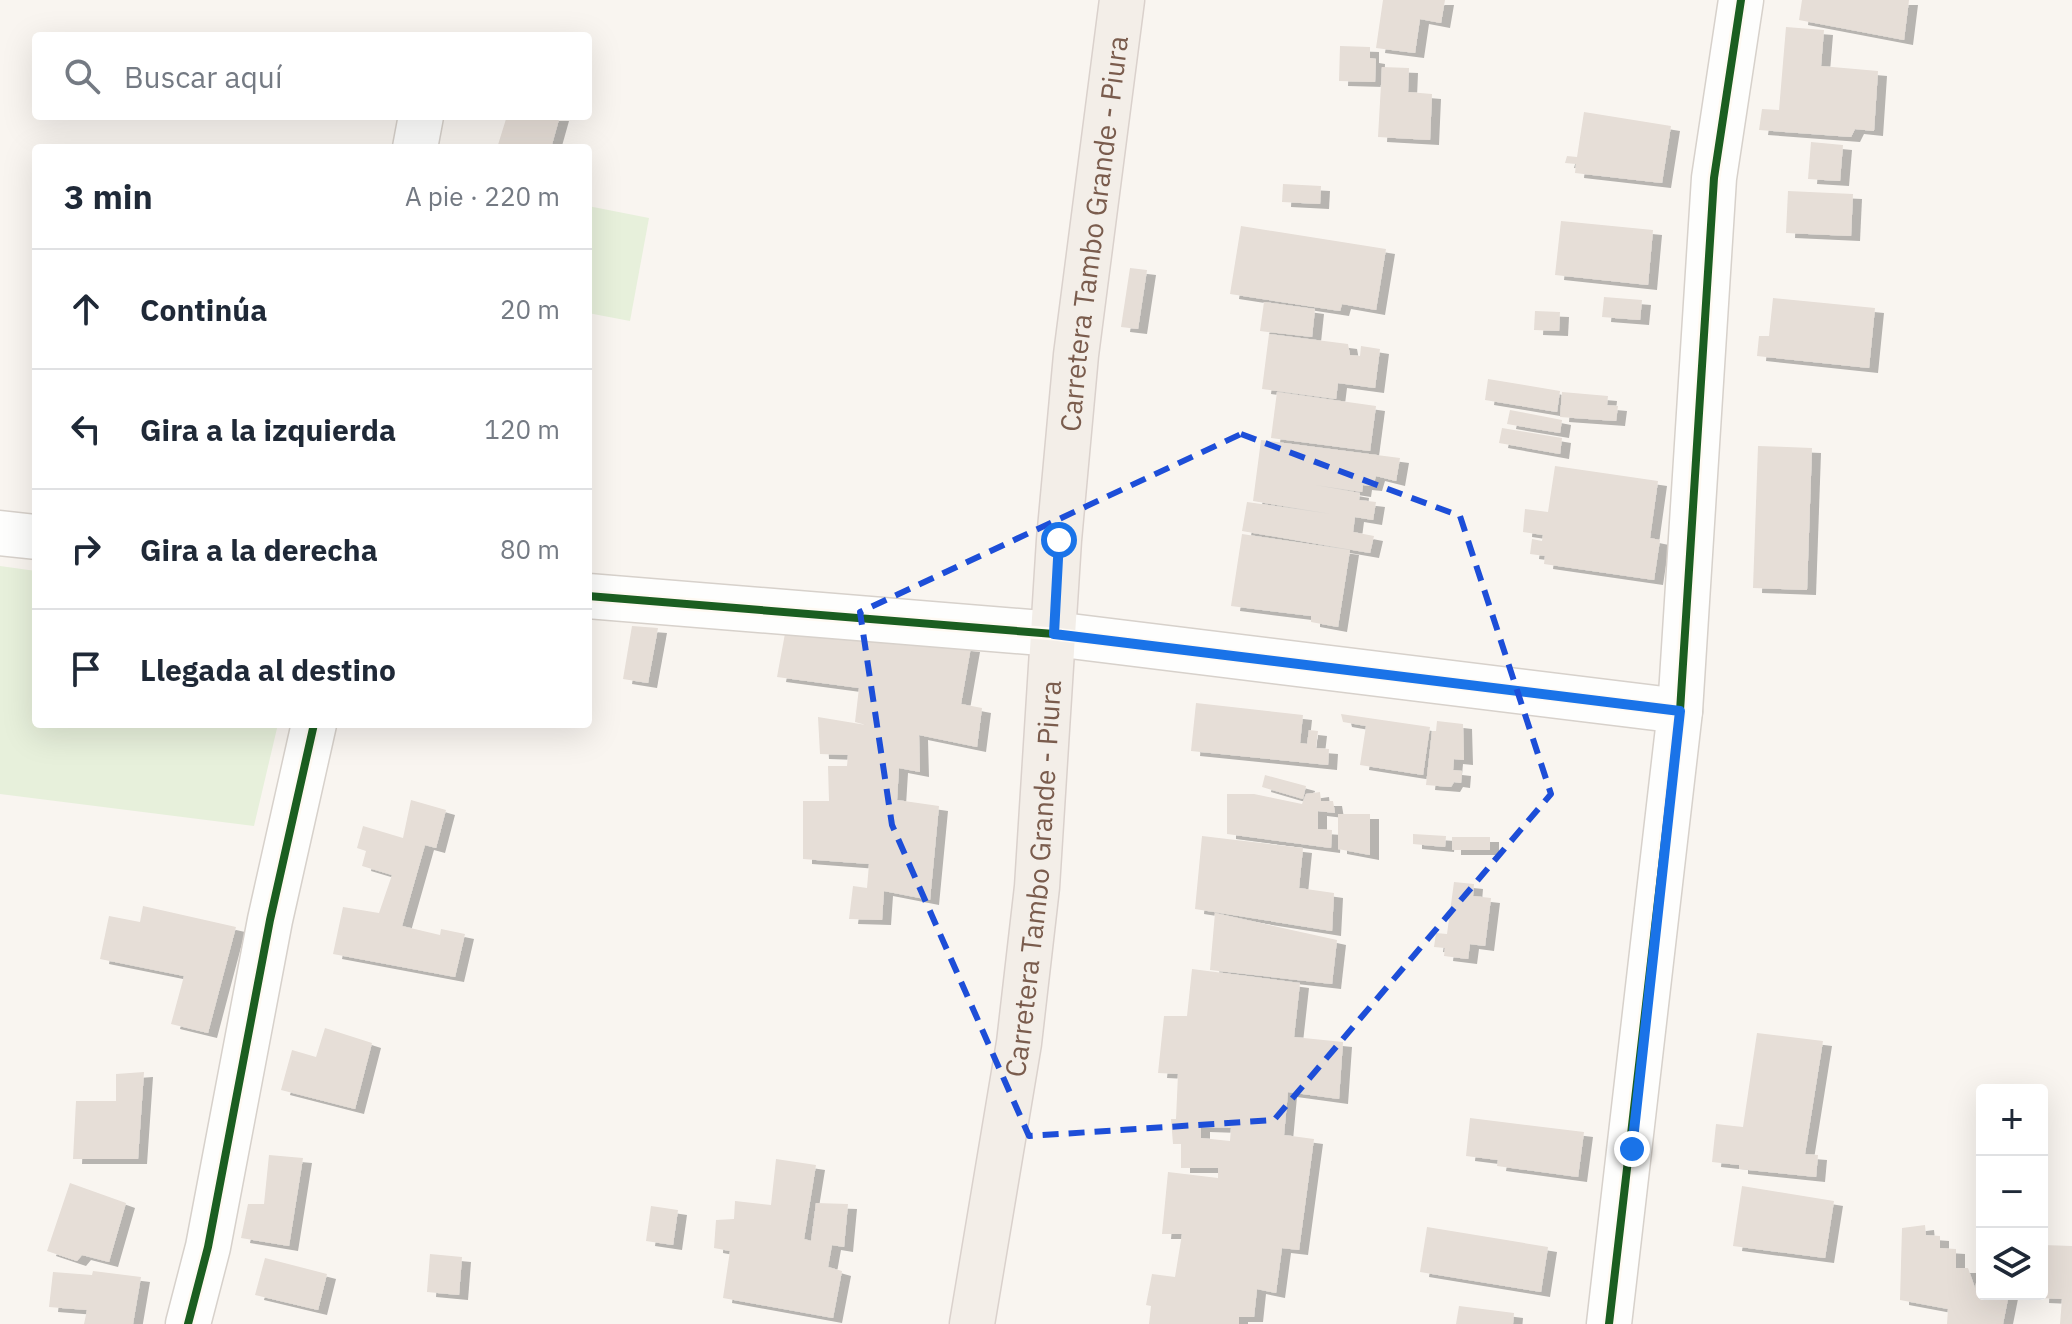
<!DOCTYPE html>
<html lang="es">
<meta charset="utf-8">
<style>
body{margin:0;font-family:"IBM Plex Sans",sans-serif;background:#f6f6f7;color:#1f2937}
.controls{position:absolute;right:24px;bottom:24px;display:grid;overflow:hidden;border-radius:8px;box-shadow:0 8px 32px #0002}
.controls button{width:72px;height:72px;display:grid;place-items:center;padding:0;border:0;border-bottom:2px solid #e0e1e3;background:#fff;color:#1f2937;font:40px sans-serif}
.stop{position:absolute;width:24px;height:24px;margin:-18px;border:6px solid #1a73e8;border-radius:50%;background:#fff}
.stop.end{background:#1a73e8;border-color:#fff;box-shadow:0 2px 8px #0008}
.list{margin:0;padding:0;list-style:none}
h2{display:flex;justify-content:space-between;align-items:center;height:104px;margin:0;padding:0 32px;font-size:34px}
h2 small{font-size:26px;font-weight:400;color:#747a83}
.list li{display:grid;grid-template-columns:52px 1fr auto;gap:24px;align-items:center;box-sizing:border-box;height:120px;padding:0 32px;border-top:2px solid #e0e1e3}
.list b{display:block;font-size:30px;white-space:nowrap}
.list em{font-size:26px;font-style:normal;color:#747a83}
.icon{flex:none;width:44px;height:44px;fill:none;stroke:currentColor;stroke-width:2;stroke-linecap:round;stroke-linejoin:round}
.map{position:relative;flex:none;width:2072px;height:1324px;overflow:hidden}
.search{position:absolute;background:#fff;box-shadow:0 8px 32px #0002;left:32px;top:32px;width:560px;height:88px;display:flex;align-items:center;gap:20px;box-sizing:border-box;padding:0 28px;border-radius:8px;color:#747a83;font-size:30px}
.panel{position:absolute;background:#fff;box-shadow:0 8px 32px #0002;left:32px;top:144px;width:560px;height:584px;border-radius:8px}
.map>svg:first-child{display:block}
.green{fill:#e7f0db}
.building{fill:#e6ded7;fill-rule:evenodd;filter:url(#shadow)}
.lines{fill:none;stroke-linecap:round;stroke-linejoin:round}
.minor-casing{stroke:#d7d1cb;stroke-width:47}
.major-casing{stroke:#dad1cc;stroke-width:47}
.minor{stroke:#fefefd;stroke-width:44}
.major{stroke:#f3eee8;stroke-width:44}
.cycleway-casing{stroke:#fffaf3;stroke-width:13}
.cycleway{stroke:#1b5e20;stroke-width:8}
.route{stroke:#1a73e8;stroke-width:10}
.marked{fill:none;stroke:#1d4ed8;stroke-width:6;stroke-dasharray:16 10;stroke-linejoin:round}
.labels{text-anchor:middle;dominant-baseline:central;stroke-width:8;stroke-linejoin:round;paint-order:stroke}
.street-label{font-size:28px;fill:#7a5c4d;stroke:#fffaf3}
</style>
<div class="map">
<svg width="2072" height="1324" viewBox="0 0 2072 1324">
<defs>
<filter id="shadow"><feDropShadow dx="9" dy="5" stdDeviation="0" flood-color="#0004"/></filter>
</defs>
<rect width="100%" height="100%" fill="#f9f5f0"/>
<g class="green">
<polygon points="588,206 649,218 630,321 588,313"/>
<polygon points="0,566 36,571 36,724 278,724 254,826 0,794"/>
</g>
<g class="building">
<polygon points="1383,0 1445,0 1441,23 1420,19 1415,53 1376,48"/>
<polygon points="1802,0 1909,0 1904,40 1799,20"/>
<polygon points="1786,27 1824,30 1821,66 1878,71 1874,131 1855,129 1851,137 1759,130 1762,109 1779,110"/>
<polygon points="1340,46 1370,47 1370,58 1376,59 1375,82 1339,81"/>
<polygon points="1382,67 1409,68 1408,92 1432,94 1430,140 1378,137"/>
<polygon points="1584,112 1671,126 1662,183 1575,173 1576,164 1565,163 1567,156 1577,157"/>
<polygon points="498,116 560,116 551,148 497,148 506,119"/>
<polygon points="1811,142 1843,145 1840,181 1808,179"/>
<polygon points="1283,184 1321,186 1320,204 1282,202"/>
<polygon points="1788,191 1853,194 1851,236 1786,233"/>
<polygon points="1561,221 1653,230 1648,285 1555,275"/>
<polygon points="1241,226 1386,249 1376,310 1342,304 1340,311 1230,294"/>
<polygon points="1130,268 1147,270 1138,329 1121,327"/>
<polygon points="1604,297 1642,300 1640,320 1602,317"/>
<polygon points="1773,298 1875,308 1869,368 1757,356 1759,336 1769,336"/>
<polygon points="1264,302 1315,309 1312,337 1260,331"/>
<polygon points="1535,311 1560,312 1559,331 1534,330"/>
<polygon points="1269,334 1348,344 1350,355 1360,356 1361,346 1380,349 1375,388 1338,383 1336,399 1262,389"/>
<polygon points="1488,379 1560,391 1557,412 1485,400"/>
<polygon points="1277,392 1376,406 1370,451 1271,438"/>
<polygon points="1562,392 1608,396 1607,405 1618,406 1616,421 1560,417"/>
<polygon points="1510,410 1562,420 1560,433 1507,424"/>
<polygon points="1502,428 1562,438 1560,454 1499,443"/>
<polygon points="1261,440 1400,458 1396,481 1376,476 1373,486 1363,485 1362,492 1315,485 1360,493 1359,500 1376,502 1373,520 1355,517 1353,532 1374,536 1370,553 1242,531 1247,502 1331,514 1253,501"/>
<polygon points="1758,446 1812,448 1807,590 1753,588"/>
<polygon points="1555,466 1658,481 1650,538 1660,540 1654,580 1544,564 1545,556 1530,554 1532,539 1542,541 1543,535 1523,532 1525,509 1548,512"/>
<polygon points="1242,534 1350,550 1338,627 1311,622 1311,616 1231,606"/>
<polygon points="632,626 658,628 648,683 623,679"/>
<polygon points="786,628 971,647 961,704 982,708 977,747 919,735 920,772 899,768 897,800 939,806 930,900 884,891 882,920 849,919 853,886 867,888 869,864 803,859 803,801 829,801 828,766 847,766 848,755 820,754 818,717 866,725 855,722 859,688 777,677"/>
<polygon points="1196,703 1303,715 1300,743 1307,744 1309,730 1318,731 1316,748 1329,749 1328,765 1191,751"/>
<polygon points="1341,714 1430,727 1423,775 1360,765 1366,726 1343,722"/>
<polygon points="1437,721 1463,724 1464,760 1454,759 1453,770 1462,771 1461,783 1454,782 1451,787 1426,785 1432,731 1436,731"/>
<polygon points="1265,775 1306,786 1303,799 1262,787"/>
<polygon points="1320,792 1321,801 1333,801 1335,813 1318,811 1318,829 1332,830 1331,848 1227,834 1227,794 1254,794 1302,804 1306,794"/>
<polygon points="411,800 446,810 436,848 425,845 402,926 440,935 441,929 465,934 455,977 333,954 343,907 379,913 392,875 362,866 366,851 357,848 363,826 403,838"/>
<polygon points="1338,814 1370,814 1370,855 1338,849"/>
<polygon points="1413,834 1446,836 1445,847 1413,844"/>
<polygon points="1202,836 1303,848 1299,888 1334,893 1332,931 1195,909"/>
<rect x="1452" y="837" width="38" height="13"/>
<polygon points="1454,882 1474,884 1473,896 1491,898 1485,946 1470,944 1468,959 1444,956 1445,948 1434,947 1436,933 1447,934"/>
<polygon points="143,906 236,927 208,1033 171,1024 184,976 100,959 109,916 140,922"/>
<polygon points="1215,913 1337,940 1332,984 1210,970"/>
<path d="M 1192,969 L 1300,983 L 1294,1037 L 1343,1042 L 1339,1099 L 1288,1092 L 1284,1135 L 1314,1139 L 1299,1250 L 1282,1248 L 1276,1293 L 1257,1289 L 1254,1317 L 1239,1317 L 1239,1324 L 1149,1324 L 1151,1306 L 1146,1305 L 1152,1274 L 1175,1277 L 1182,1234 L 1162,1234 L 1168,1172 L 1218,1178 L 1218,1168 L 1181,1168 L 1181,1144 L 1173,1144 L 1171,1119 L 1176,1119 L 1178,1074 L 1158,1073 L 1164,1016 L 1187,1016 ZM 1201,1127 L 1231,1128 L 1230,1141 L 1201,1138 Z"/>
<polygon points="325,1028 372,1043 355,1109 281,1090 292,1050 316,1057"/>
<polygon points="1757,1033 1823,1041 1805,1154 1818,1155 1816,1177 1739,1169 1739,1165 1712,1162 1716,1124 1743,1127"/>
<polygon points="144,1072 138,1159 73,1159 76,1101 116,1101 116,1074"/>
<polygon points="1470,1118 1584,1132 1578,1177 1497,1166 1498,1160 1466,1156"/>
<polygon points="269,1155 303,1158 289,1246 241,1238 248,1204 264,1204"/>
<polygon points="776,1159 816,1165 804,1239 811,1241 816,1203 848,1204 844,1247 832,1245 828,1267 842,1271 833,1318 723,1298 730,1251 714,1248 716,1220 734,1219 735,1201 771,1205"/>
<polygon points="70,1183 126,1203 109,1262 82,1255 77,1261 47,1251"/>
<polygon points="1742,1186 1834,1201 1825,1258 1733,1246"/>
<polygon points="651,1206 678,1210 673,1245 646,1241"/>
<polygon points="1925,1225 1926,1235 1940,1236 1940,1248 1956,1249 1956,1268 1968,1268 1975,1288 1982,1256 1982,1294 2009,1294 2003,1324 1947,1324 1948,1309 1900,1300 1902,1228"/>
<polygon points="1427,1227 1548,1247 1541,1292 1420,1272"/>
<polygon points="2043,1245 2072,1246 2072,1324 2060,1324 2062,1299 2040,1298"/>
<polygon points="430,1254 462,1257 459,1295 427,1292"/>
<polygon points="265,1258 327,1274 318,1310 255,1295"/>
<polygon points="93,1271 141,1277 133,1324 84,1324 87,1310 49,1307 53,1272 92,1275"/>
<polygon points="1459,1306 1514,1313 1513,1324 1456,1324"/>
</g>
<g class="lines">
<defs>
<g id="minor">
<polyline points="415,148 421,116"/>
<polyline points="0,533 36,537"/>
<polyline points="588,596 1054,634 1680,711"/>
<polyline points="188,1324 208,1247 270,920 314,724"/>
<polyline points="1609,1324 1680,711 1714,178 1741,0"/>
</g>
<g id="major">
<path id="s1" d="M 972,1324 L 1019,1043 L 1037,887 L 1059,540 L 1076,355 L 1122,0"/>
</g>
</defs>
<use href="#minor" class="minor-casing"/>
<use href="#major" class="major-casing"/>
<use href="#minor" class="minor"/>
<use href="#major" class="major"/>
<defs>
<g id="cycleway">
<polyline points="588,596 1054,634 1680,711"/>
<polyline points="188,1324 208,1247 270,920 314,724"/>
<polyline points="1609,1324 1680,711 1714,178 1741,0"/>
</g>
</defs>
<use href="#cycleway" class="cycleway-casing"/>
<use href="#cycleway" class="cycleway"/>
</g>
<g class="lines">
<polyline class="route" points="1059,540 1054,634 1680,711 1632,1149"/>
</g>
<path class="marked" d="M 1241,434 L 1460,516 L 1551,794 L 1274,1120 L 1029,1136 L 892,825 L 860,612 Z"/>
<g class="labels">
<g class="street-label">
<text stroke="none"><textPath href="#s1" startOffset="1098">Carretera Tambo Grande - Piura</textPath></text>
<text stroke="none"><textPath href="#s1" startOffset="450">Carretera Tambo Grande - Piura</textPath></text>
</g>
</g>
</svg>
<div class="controls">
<button>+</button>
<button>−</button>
<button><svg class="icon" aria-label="layers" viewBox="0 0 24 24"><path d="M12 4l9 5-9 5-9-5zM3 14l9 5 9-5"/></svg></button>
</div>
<div class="stop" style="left:1059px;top:540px"></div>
<div class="stop end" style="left:1632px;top:1149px"></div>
<div class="search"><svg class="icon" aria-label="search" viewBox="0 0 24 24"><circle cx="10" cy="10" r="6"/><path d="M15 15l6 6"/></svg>Buscar aquí</div>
<section class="panel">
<h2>3 min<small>A pie · 220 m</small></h2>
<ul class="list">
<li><svg class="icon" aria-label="ahead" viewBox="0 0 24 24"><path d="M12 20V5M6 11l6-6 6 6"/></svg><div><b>Continúa</b></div><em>20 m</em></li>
<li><svg class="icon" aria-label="left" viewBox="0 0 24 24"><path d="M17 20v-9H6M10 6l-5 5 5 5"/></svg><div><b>Gira a la izquierda</b></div><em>120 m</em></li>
<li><svg class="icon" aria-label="right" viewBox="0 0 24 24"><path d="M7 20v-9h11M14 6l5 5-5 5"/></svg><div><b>Gira a la derecha</b></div><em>80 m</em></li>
<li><svg class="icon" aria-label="arrive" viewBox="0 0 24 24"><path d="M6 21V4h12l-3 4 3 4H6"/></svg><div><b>Llegada al destino</b></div></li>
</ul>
</section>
</div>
